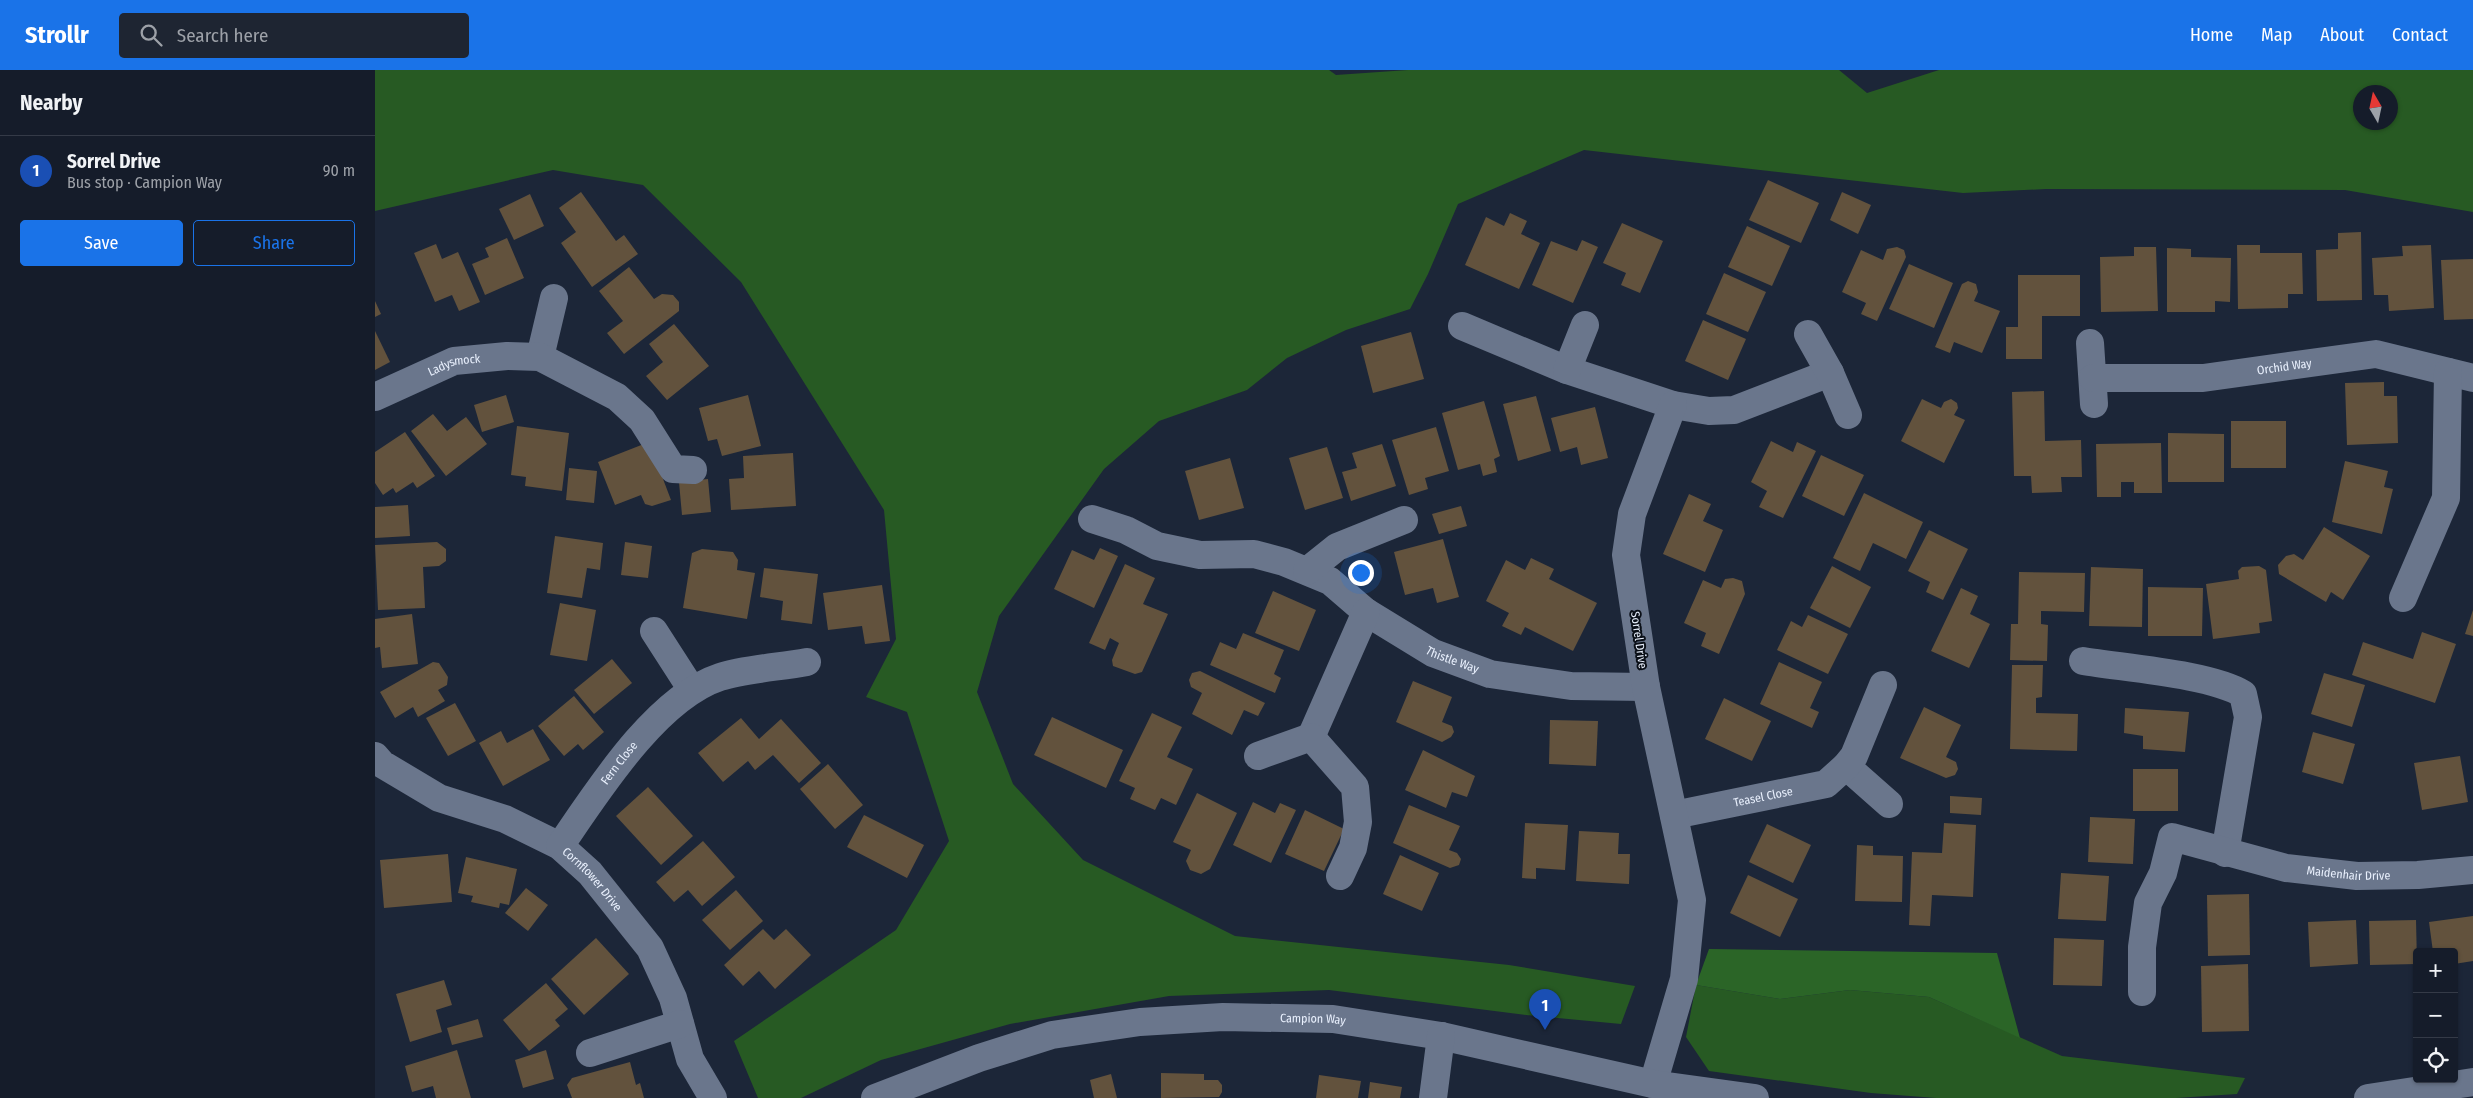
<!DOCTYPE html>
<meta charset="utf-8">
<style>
body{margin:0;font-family:"Fira Sans Condensed",sans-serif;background:#1e2532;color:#f1f3f6}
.controls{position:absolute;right:15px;bottom:15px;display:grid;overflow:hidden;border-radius:5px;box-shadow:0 1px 4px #0004}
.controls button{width:45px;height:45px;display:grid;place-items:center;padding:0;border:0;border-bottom:1px solid #343a47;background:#151c2a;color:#f1f3f6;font:25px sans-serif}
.compass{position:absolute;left:1978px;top:15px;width:45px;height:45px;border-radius:50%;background:#151c2a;box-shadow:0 1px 4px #0004;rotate:351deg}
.you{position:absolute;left:985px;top:502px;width:18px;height:18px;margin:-12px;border:4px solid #fff;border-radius:50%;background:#1a73e8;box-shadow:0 0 0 8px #1a73e833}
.badge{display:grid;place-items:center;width:32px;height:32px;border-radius:50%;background:#1a73e8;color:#fff;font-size:16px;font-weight:700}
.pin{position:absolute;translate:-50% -41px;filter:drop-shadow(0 1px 2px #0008)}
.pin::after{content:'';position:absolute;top:26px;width:18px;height:15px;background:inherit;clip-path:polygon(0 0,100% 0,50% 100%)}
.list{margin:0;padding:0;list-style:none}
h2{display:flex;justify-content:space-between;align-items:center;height:65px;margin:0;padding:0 20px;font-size:21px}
h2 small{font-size:16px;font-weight:400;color:#9da1a8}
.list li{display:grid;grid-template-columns:32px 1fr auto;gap:15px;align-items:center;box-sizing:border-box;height:70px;padding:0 20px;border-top:1px solid #343a47}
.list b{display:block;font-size:19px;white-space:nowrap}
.list p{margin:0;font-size:16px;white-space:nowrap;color:#9da1a8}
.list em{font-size:16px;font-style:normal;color:#9da1a8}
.actions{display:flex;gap:10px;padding:15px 20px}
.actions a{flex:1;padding:11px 0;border:1px solid #1a73e8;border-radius:5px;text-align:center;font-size:18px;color:#1a73e8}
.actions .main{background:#1a73e8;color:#fff}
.icon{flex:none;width:28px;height:28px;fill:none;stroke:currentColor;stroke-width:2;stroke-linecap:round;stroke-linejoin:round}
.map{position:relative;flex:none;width:2098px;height:1028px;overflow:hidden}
header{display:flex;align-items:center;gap:30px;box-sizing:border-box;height:70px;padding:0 25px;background:#1a73e8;color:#fff}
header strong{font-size:24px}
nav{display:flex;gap:28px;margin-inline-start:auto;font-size:18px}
.search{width:350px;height:45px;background:#1e2532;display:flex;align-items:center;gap:12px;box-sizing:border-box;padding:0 18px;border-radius:5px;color:#9da1a8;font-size:19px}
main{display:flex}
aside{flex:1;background:#151c2a}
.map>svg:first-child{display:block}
.green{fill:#275a23;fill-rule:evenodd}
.forest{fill:#2b6527}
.building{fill:#62523d}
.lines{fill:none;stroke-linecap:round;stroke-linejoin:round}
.minor{stroke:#6a768c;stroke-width:28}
.labels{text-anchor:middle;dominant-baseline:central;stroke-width:4;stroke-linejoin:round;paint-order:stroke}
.street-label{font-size:12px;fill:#e9f0fd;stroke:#0a0f17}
</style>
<header>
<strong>Strollr</strong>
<div class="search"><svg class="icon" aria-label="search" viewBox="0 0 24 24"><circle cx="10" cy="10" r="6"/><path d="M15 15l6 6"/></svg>Search here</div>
<nav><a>Home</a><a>Map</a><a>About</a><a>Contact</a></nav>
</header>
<main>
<aside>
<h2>Nearby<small></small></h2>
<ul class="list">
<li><span class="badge" style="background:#1a4fb4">1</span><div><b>Sorrel Drive</b><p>Bus stop · Campion Way</p></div><em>90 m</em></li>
</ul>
<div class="actions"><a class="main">Save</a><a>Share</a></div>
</aside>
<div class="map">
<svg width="2098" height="1028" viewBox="0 0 2098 1028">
<rect width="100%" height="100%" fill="#1c2638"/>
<g class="green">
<path d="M 0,0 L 954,0 L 961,5 L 1033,0 L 1464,0 L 1492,23 L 1564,0 L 2098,0 L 2098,142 L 1970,120 L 1671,119 L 1588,123 L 1209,80 L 1083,134 L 1053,204 L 1035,239 L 971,260 L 912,288 L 872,320 L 784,351 L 729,399 L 624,546 L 602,622 L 638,714 L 708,790 L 860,866 L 1134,895 L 1260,916 L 1246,954 L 1151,945 L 954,920 L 794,926 L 635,954 L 506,990 L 426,1028 L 383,1028 L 359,971 L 521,860 L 574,771 L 532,642 L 491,627 L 521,569 L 509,440 L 366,212 L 268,115 L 178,100 L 0,141 ZM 2016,22 L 2016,52 L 1986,52 L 1986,22 Z"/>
<polygon points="1321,915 1405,929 1475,920 1554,927 1687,986 1870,1008 1862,1024 1801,1028 1561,1028 1496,1023 1334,1001 1311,967"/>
</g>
<polygon class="forest" points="1334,879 1622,883 1645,968 1554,927 1475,920 1405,929 1321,915"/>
<g class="building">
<polygon points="1393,110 1444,133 1426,173 1374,150"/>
<polygon points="206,122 241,171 249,165 263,184 217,217 186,173 201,162 184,138"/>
<polygon points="1467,122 1496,135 1483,164 1455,150"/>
<polygon points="155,124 169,156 139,170 124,139"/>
<polygon points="1135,143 1152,151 1146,164 1165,173 1144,219 1090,195 1111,147 1129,156"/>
<polygon points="1247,153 1288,171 1265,223 1246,215 1251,203 1228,193"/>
<polygon points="1372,156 1415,176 1397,216 1353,197"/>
<polygon points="1986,162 1987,230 1942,231 1941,180 1963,179 1963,163"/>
<polygon points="132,168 149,208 110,225 97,194 114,187 110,178"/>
<polygon points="1207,170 1223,177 1198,233 1157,215 1176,171 1202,181"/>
<polygon points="61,174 67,189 83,182 105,232 84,241 77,225 60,232 39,183"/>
<polygon points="1862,175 1885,175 1885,183 1927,183 1928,224 1913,224 1913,238 1863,239"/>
<polygon points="2056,175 2059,238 2014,241 2013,225 1999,225 1997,188 2028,186 2027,176"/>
<polygon points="1522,177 1529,180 1531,187 1502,251 1486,244 1491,233 1467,222 1486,180 1508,190 1512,179"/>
<polygon points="1759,177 1781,177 1783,241 1726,242 1725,187 1759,186"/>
<polygon points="1792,178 1816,179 1816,187 1856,188 1855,232 1840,231 1840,242 1792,242"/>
<polygon points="2098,189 2098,249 2069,250 2066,190"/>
<polygon points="1534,194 1578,213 1559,258 1514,239"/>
<polygon points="254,197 279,229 287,224 298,225 304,232 304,241 249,284 232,263 248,251 224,221"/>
<polygon points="1349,203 1391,222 1373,262 1331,244"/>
<polygon points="1643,205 1705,205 1705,246 1667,246 1667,289 1631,289 1631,257 1643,257"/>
<polygon points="1593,211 1601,214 1603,222 1599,231 1625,241 1607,283 1579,272 1575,283 1560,277 1587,214"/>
<polygon points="0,231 6,244 0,247"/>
<polygon points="1328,250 1371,269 1353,310 1310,291"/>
<polygon points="299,254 334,296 292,330 271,306 288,292 274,274"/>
<polygon points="0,261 15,292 0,300"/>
<polygon points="1036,262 1049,309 998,323 986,276"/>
<polygon points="2009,312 2009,326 2022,326 2023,373 1972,375 1970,313"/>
<polygon points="1669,321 1670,371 1706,370 1707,407 1686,407 1687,422 1657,423 1656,406 1639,406 1637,322"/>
<polygon points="131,325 139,352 107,362 99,335"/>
<polygon points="373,325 386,376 347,386 342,369 333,371 324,338"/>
<polygon points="1161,326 1176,381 1143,391 1128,334"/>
<polygon points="1547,329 1566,338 1569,332 1576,329 1582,333 1583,338 1579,345 1590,350 1569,393 1526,371"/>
<polygon points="1109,331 1125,386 1119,389 1122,402 1108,406 1105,394 1083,400 1067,343"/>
<polygon points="1220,337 1233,388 1206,395 1202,377 1185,382 1176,348"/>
<polygon points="58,344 72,361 91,347 112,374 71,406 36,361"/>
<rect x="1856" y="351" width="55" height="47"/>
<polygon points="142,356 194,363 187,421 150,416 151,407 136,405"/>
<polygon points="1061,357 1074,401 1050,408 1053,419 1034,425 1017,370"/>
<polygon points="30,362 60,406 42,418 38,412 21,423 18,418 8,425 0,413 0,382"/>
<polygon points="1793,363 1849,364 1849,412 1793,412"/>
<polygon points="1396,371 1418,382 1422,372 1441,381 1408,448 1384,437 1392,421 1376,412"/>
<polygon points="274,372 296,430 277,436 270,434 266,425 240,435 223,392"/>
<polygon points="1786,373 1787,423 1759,423 1759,412 1746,412 1746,427 1722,427 1721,374"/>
<polygon points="1007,374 1021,416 976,431 967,402 982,398 977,383"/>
<polygon points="952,377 968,428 930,440 914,388"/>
<polygon points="418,383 421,436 356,440 354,409 369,408 368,386"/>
<polygon points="1446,385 1489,405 1469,446 1427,426"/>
<polygon points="855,388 869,438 824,450 810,401"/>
<polygon points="1970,391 2013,401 2009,417 2018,419 2007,464 1957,452"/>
<polygon points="194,398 222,401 219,433 191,430"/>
<polygon points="333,409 336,442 307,445 304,412"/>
<polygon points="1489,423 1548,452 1531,489 1498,473 1485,501 1458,488"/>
<polygon points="1314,424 1336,434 1328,451 1348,460 1330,502 1288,484"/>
<polygon points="33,435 35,466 0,468 0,437"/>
<polygon points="1086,436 1092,456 1064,464 1057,444"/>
<polygon points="1949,457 1995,486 1968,530 1956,522 1951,532 1904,504 1903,495 1911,486 1919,484 1928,490"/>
<polygon points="1554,460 1593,479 1568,530 1551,522 1555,512 1533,501"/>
<polygon points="180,466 228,473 225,500 212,498 207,528 172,523"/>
<polygon points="1068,469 1084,527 1062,533 1058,518 1030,525 1019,482"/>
<polygon points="62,472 71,479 71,491 64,496 48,497 50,538 3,540 0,475"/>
<polygon points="250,472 277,476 273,508 246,505"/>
<polygon points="725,478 743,486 719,538 679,519 697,480 719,490"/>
<polygon points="327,479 358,482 363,490 362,500 380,503 372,549 308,538 317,483"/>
<polygon points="1156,488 1179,499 1174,509 1222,533 1198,581 1150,557 1146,565 1127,556 1134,543 1111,531 1131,490 1150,500"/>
<polygon points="750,494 780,508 768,534 793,544 767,602 760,604 738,596 737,590 744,573 735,568 730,580 714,573"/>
<polygon points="1457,496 1496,517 1475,558 1435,538"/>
<polygon points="1884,496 1891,500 1897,551 1884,553 1885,563 1838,569 1831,514 1864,509 1863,501 1867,497"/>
<polygon points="1716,497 1768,499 1767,557 1714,556"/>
<polygon points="389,498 443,504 437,554 406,550 408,531 385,527"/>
<polygon points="1644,502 1710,503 1709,542 1666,541 1666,554 1673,555 1672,591 1635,590 1636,554 1643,554"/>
<polygon points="1358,508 1367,511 1370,524 1344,584 1326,576 1331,563 1309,553 1328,510 1346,518 1350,509"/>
<polygon points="507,515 515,571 490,574 487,556 453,560 448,523"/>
<polygon points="1773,517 1828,518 1827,566 1773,566"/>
<polygon points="1586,518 1603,526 1595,544 1615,554 1594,598 1556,581"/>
<polygon points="898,521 941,540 924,581 880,563"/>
<polygon points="185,533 221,540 212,591 175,585"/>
<polygon points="2098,540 2098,566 2090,564"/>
<polygon points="37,544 43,594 7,598 5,577 0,578 0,549"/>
<polygon points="1433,545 1473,564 1453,604 1402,580 1416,551 1427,557"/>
<polygon points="2047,562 2081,574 2060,633 1977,605 1988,572 2038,589"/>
<polygon points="868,563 909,580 899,604 906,608 900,623 835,595 845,572 861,579"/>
<polygon points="237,589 257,613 219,644 199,620"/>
<polygon points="58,592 64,593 73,607 72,615 63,620 70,631 43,647 38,637 20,648 5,622"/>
<polygon points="1404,592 1447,612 1435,638 1444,642 1437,658 1385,634"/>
<polygon points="1637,595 1668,595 1667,627 1661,628 1661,643 1703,644 1702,681 1635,679"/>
<polygon points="825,601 890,633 883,646 869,640 857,665 817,644 827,623 816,617 814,610 817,603"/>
<polygon points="1949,603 1990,615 1977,657 1936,644"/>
<polygon points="1038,611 1077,627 1067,652 1077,656 1079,662 1076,667 1067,672 1021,652"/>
<polygon points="199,626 229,662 208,680 203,674 189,686 163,656"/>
<polygon points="1349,628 1396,651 1377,691 1330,669"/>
<polygon points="80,633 101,671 73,686 51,648"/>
<polygon points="1549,637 1586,655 1571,687 1581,692 1583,699 1580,705 1571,708 1525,688"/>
<polygon points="1750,638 1814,642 1810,682 1768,679 1768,666 1749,663"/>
<polygon points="777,643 807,657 792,687 818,699 801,735 786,728 780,740 755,729 760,718 744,711"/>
<polygon points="677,647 748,680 731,718 659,685"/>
<polygon points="366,648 384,669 406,649 446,693 424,713 398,685 380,700 373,691 348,712 323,683"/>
<polygon points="1175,650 1223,651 1221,696 1174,694"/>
<polygon points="158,659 175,690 128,716 104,673 126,661 132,673"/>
<polygon points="1938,662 1980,674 1968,714 1927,702"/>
<polygon points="1048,680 1100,706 1092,727 1077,722 1071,738 1030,720"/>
<polygon points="2085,686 2093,732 2047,740 2039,693"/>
<polygon points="453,694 488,735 460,759 425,719"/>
<rect x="1758" y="699" width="45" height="42"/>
<polygon points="273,717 318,766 286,795 241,746"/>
<polygon points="822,723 862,743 835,799 826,804 815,800 811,791 816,780 798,772"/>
<polygon points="1575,726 1607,728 1606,745 1575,743"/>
<polygon points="878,732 900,743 905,733 921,740 896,793 858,775"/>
<polygon points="1034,735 1085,756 1074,780 1082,783 1086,789 1084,795 1075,798 1018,773"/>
<polygon points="930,740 969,759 949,801 910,784"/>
<polygon points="489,745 549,775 532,808 472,777"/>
<polygon points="1715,747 1760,749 1758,794 1713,792"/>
<polygon points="1150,753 1193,755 1190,800 1161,798 1161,809 1147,808"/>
<polygon points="1569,753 1601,755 1598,827 1557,825 1555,856 1534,855 1537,782 1567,783"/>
<polygon points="1392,754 1436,775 1418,813 1374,792"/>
<polygon points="1204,761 1244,763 1243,784 1255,784 1254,814 1201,811"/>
<polygon points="328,771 360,807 327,836 313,820 299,832 281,812"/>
<polygon points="1482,775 1498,776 1498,785 1528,786 1527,832 1480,831"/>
<polygon points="73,784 77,832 9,838 5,790"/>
<polygon points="1025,785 1064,803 1047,841 1008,824"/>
<polygon points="91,787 142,799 134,835 125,833 124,838 96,832 98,826 83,823"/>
<polygon points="1686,803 1734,806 1731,851 1683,849"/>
<polygon points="1373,805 1423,829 1405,867 1355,843"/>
<polygon points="151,818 173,835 153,861 130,843"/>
<polygon points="361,820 388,851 355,880 327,850"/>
<polygon points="1874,824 1875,885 1833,886 1832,825"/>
<polygon points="2098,846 2098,891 2079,894 2079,882 2058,882 2054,852"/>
<polygon points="1981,850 1983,894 1935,897 1933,852"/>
<polygon points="2041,850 2042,894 1995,895 1994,851"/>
<polygon points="388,859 399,870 411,859 436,885 400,919 384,901 368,916 349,895"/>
<polygon points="221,868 254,904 209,945 176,909"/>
<polygon points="1679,868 1729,870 1727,916 1678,915"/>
<polygon points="1873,894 1874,961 1827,962 1826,896"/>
<polygon points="69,910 77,935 61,940 67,962 35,972 21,924"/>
<polygon points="171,913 193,939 180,950 185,956 154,981 128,950"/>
<polygon points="103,949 108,967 77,975 72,958"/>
<polygon points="82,980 96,1028 61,1028 58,1016 37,1022 30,996"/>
<polygon points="171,980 179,1009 148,1018 140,990"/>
<polygon points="255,992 261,1015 265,1013 269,1028 197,1028 192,1015 197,1008"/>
<polygon points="786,1003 829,1004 829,1010 843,1010 847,1015 847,1022 844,1027 786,1028"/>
<polygon points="736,1004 742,1028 719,1028 715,1010"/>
<polygon points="944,1005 986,1011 983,1028 941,1028"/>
<polygon points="995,1012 1027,1017 1025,1028 993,1028"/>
</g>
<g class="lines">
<g class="minor">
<polyline points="1087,256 1192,300 1298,335 1334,341 1359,340 1455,303"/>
<polyline points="1433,264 1455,303 1473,345"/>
<polyline points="1715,273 1719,334"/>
<polyline points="165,287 179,228"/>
<polyline points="1192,300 1210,255"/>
<path id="s1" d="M 1718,308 L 1828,308 L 2001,284 L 2098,308"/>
<path id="s2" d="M 0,327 L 79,291 L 132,286 L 165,287 L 242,327 L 267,350 L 298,399 L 318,400"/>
<path id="s3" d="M 717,449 L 751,460 L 782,476 L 825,485 L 879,484 L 909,492 L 955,511 L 991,542 L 1058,583 L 1115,604 L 1196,616 L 1271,617"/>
<polyline points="932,501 962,477 1029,450"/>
<polyline points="2028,528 2071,428 2073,302"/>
<polyline points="279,561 317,620"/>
<path d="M 1708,591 C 1749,598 1835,604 1868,624 L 1873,647 L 1850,783"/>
<polyline points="936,667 991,542"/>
<path id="s4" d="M 0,686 L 7,694 L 64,728 L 130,749 L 185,776 L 215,803 L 275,878 L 298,928 L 315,989 L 338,1028"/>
<polyline points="883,686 936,667 980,717 983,752 978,778 965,806"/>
<polyline points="1471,696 1514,734"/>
<path id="s5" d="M 1299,745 L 1451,714 L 1471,696 L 1479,686 L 1508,615"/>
<path id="s6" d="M 185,776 C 222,722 281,628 345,607 C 369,599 406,597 432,592"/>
<path id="s7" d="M 1767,922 L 1767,877 L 1773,833 L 1788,803 L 1797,767 L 1911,798 L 1982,806 L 2043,805 L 2098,800"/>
<polyline points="215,983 305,954"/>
<polyline points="1278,1014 1309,909 1317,830 1271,617 1251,485 1257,444 1298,335"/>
<path id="s8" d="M 500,1028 L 604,988 L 677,965 L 765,952 L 848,947 L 958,949 L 1066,966 L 1278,1014 L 1380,1028"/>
<polyline points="1058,1028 1066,966"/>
<polyline points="1993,1028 2098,1012"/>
</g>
</g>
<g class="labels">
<g class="street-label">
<text stroke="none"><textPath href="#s2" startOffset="86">Ladysmock</textPath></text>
<text stroke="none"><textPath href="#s1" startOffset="192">Orchid Way</textPath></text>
<text transform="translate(1264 570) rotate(82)">Sorrel Drive</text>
<text stroke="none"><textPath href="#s3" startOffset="396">Thistle Way</textPath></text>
<text stroke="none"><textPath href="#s6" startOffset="102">Fern Close</textPath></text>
<text stroke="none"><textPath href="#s5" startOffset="91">Teasel Close</textPath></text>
<text stroke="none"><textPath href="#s7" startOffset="341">Maidenhair Drive</textPath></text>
<text stroke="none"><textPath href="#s4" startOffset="254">Cornflower Drive</textPath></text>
<text stroke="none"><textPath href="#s8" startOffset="450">Campion Way</textPath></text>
</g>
</g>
</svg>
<div class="controls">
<button>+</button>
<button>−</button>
<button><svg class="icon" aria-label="locate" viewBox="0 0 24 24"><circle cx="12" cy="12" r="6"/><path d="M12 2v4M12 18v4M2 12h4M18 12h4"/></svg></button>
</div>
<svg class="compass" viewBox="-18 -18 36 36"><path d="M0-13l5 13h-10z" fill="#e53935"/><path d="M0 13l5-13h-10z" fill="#9da1a8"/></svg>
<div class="you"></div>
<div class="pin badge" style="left:1170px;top:960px;background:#1a4fb4">1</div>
</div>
</main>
